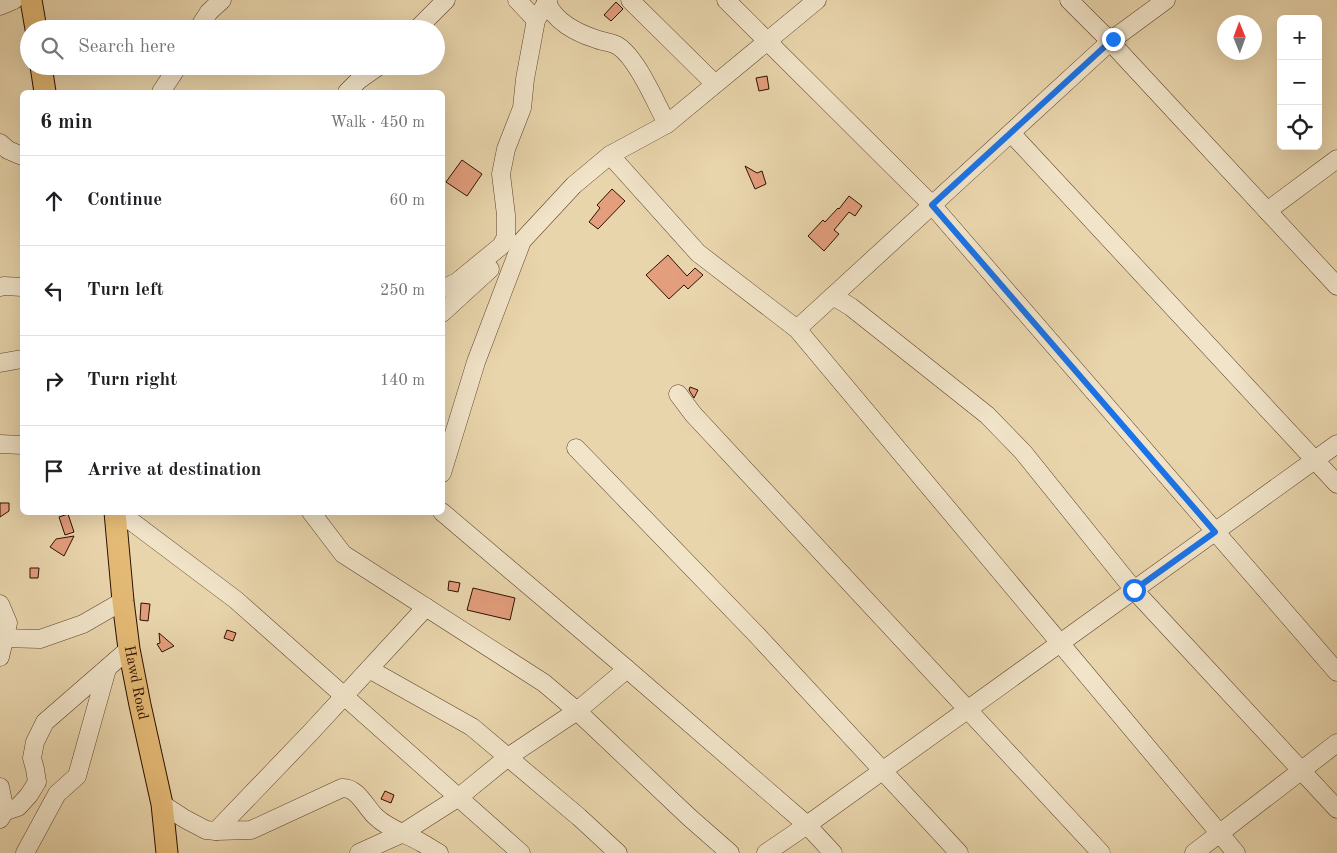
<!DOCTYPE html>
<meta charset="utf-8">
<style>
body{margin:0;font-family:"Old Standard TT",serif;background:#f6f6f6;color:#202124}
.controls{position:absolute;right:15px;top:15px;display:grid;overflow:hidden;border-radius:8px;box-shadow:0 5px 20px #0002}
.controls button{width:45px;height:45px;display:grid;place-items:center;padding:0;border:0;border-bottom:1px solid #e0e0e0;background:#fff;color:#202124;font:25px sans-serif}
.compass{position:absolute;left:1217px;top:15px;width:45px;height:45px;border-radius:50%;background:#fff;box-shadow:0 5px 20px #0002;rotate:359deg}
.stop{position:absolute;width:15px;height:15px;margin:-11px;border:4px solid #1a73e8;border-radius:50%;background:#fff}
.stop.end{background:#1a73e8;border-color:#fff;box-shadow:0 1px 5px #0008}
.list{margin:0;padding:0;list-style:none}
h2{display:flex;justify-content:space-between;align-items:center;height:65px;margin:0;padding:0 20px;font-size:21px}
h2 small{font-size:16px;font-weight:400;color:#757577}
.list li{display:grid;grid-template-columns:32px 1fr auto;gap:15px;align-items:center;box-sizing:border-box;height:90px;padding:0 20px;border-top:1px solid #e0e0e0}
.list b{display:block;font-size:19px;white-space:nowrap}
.list em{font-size:16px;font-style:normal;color:#757577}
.icon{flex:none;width:28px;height:28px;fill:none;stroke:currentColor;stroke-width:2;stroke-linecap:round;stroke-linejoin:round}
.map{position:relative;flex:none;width:1337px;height:853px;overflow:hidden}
.search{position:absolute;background:#fff;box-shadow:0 5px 20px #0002;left:20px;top:20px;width:425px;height:55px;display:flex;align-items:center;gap:12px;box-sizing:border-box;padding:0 18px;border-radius:28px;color:#757577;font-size:19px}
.panel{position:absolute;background:#fff;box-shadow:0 5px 20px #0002;left:20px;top:90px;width:425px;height:425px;border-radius:8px}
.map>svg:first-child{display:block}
.building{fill:#e39e7d;stroke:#2e1000}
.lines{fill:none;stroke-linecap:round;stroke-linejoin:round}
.minor-casing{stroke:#5d412b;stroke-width:19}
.major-casing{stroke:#2e1000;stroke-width:23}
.minor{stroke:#f1e4c9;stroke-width:18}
.major{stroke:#e4ba76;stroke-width:21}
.route{stroke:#1a73e8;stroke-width:6}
.labels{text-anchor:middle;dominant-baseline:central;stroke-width:4.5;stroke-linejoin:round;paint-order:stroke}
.street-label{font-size:15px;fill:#2e1000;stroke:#f1e4c9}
</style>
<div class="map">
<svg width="1337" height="853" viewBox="0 0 1337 853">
<rect width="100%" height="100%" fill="#e9d5ac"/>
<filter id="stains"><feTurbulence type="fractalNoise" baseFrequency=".004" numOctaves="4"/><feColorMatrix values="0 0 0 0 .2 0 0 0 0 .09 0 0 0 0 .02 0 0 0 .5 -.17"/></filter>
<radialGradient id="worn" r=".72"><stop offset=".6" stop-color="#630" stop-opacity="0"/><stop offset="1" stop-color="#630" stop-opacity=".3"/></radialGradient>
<g class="building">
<polygon points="616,2 623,9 611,21 604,15"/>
<polygon points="767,76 769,89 759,91 756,78"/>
<polygon points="462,160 482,174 467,196 446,182"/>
<polygon points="745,166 757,173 762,171 766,184 755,189"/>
<polygon points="612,189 625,201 598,229 589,222 600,208 597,205"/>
<polygon points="849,196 862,206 855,216 849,212 834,230 839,234 824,251 808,236 823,220 825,222 838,208 839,209"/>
<polygon points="668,255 687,276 695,268 703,275 688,289 684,285 669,299 646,275"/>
<polygon points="690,387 698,390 694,398 689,390"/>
<polygon points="0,503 9,503 9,511 0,517"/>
<polygon points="68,514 74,532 65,535 59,517"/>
<polygon points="74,536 64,556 50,547 56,539"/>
<polygon points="30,568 39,568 38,578 30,578"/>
<polygon points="449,581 460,583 458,592 448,590"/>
<polygon points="473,588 515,598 510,620 467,610"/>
<polygon points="141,603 150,604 148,621 140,620"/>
<polygon points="227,630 236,633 233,641 224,638"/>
<polygon points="159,633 174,646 162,652 157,644 160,643"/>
<polygon points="385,791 394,795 391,803 381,799"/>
</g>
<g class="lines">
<defs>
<g id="minor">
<polyline points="517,0 536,20"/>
<path d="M 546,0 C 553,21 577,33 596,39 C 603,42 612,42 618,46 C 637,58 656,103 667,124"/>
<polyline points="630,0 715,84"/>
<polyline points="726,0 932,205 1337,672"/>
<polyline points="1069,0 1104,35 1113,39 1166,0"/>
<polyline points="0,6 14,0"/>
<polyline points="198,29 209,12 222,0"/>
<polyline points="417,29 446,0"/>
<polyline points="1104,35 1337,286"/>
<polyline points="161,92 178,66"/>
<polyline points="347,92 359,80 379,66"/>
<polyline points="1011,133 1337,484"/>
<polyline points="0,143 8,150 22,156"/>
<polyline points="610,155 698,253 797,329 1236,853"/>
<polyline points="1267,211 1337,159"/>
<polyline points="0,287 4,286 22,287"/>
<polyline points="442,289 457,282 501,246 506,237 506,215 501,174 506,149 522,108 525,79 536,20 548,0"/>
<polyline points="833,296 851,307 987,415 1023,452 1134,590 1337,809"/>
<polyline points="442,313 490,269"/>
<polyline points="797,329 1113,39"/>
<polyline points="0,363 22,359"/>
<polyline points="678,394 693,414 1101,853"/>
<polyline points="0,444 22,445"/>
<polyline points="576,448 755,633 959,853"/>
<polyline points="442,473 476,362 522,241 574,185 610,155 667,124 817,0"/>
<polyline points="119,512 236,600 521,853"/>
<polyline points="311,512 343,554 544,683 577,711 689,817 730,853"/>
<polyline points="442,512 627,669 807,825 833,853"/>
<polyline points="0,604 8,623 0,657"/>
<polyline points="0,638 40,639 83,624 123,601"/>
<polyline points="369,669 472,727 579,817 618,853"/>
<polyline points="0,787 5,811 0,819"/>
<path d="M 162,804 L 185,819 L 206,830 L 216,831 L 251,830 L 342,788 C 357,787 365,806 375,816 C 388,829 407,834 422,843 C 428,846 433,850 439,853"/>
<polyline points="0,813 18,807 29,795 37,782 35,769 32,758 35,742 45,722 129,649"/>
<polyline points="216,831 311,732 426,607"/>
<polyline points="25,853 57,794 77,776 107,669"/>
<polyline points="359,853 401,834 459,797 508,757 577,711 627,669"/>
<polyline points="766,853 807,825 1337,444"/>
<polyline points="1194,853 1337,743"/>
</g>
<g id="major">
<polyline points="31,0 36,29"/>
<polyline points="41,66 45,92"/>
<path id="s1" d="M 115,512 L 123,601 L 129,649 L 140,705 L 162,804 L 167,853"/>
</g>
</defs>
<use href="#minor" class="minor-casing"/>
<use href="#major" class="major-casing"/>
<use href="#minor" class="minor"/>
<use href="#major" class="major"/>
</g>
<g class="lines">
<polyline class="route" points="1113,39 932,205 1215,532 1134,590"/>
</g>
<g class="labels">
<g class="street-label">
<text stroke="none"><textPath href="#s1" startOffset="172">Hawd Road</textPath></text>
</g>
</g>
<rect width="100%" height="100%" filter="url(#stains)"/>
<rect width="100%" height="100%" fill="url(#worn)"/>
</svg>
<div class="controls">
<button>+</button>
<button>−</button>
<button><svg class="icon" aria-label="locate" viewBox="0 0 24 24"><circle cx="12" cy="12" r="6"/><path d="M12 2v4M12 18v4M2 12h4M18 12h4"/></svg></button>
</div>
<svg class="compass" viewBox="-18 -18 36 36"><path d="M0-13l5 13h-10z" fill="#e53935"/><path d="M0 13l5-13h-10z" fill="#757577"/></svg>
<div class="stop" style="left:1134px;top:590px"></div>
<div class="stop end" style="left:1113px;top:39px"></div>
<div class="search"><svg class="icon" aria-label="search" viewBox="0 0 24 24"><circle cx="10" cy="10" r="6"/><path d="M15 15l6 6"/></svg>Search here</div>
<section class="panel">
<h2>6 min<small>Walk · 450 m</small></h2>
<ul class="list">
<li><svg class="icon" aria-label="ahead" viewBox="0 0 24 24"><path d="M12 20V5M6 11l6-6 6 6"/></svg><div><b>Continue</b></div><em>60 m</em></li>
<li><svg class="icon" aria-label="left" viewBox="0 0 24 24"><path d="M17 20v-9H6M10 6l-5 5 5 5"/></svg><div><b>Turn left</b></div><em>250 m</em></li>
<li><svg class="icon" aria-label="right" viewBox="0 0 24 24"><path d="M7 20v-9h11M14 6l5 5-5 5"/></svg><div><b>Turn right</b></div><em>140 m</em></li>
<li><svg class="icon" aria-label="arrive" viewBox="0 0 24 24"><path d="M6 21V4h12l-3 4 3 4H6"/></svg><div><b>Arrive at destination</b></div></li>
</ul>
</section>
</div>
